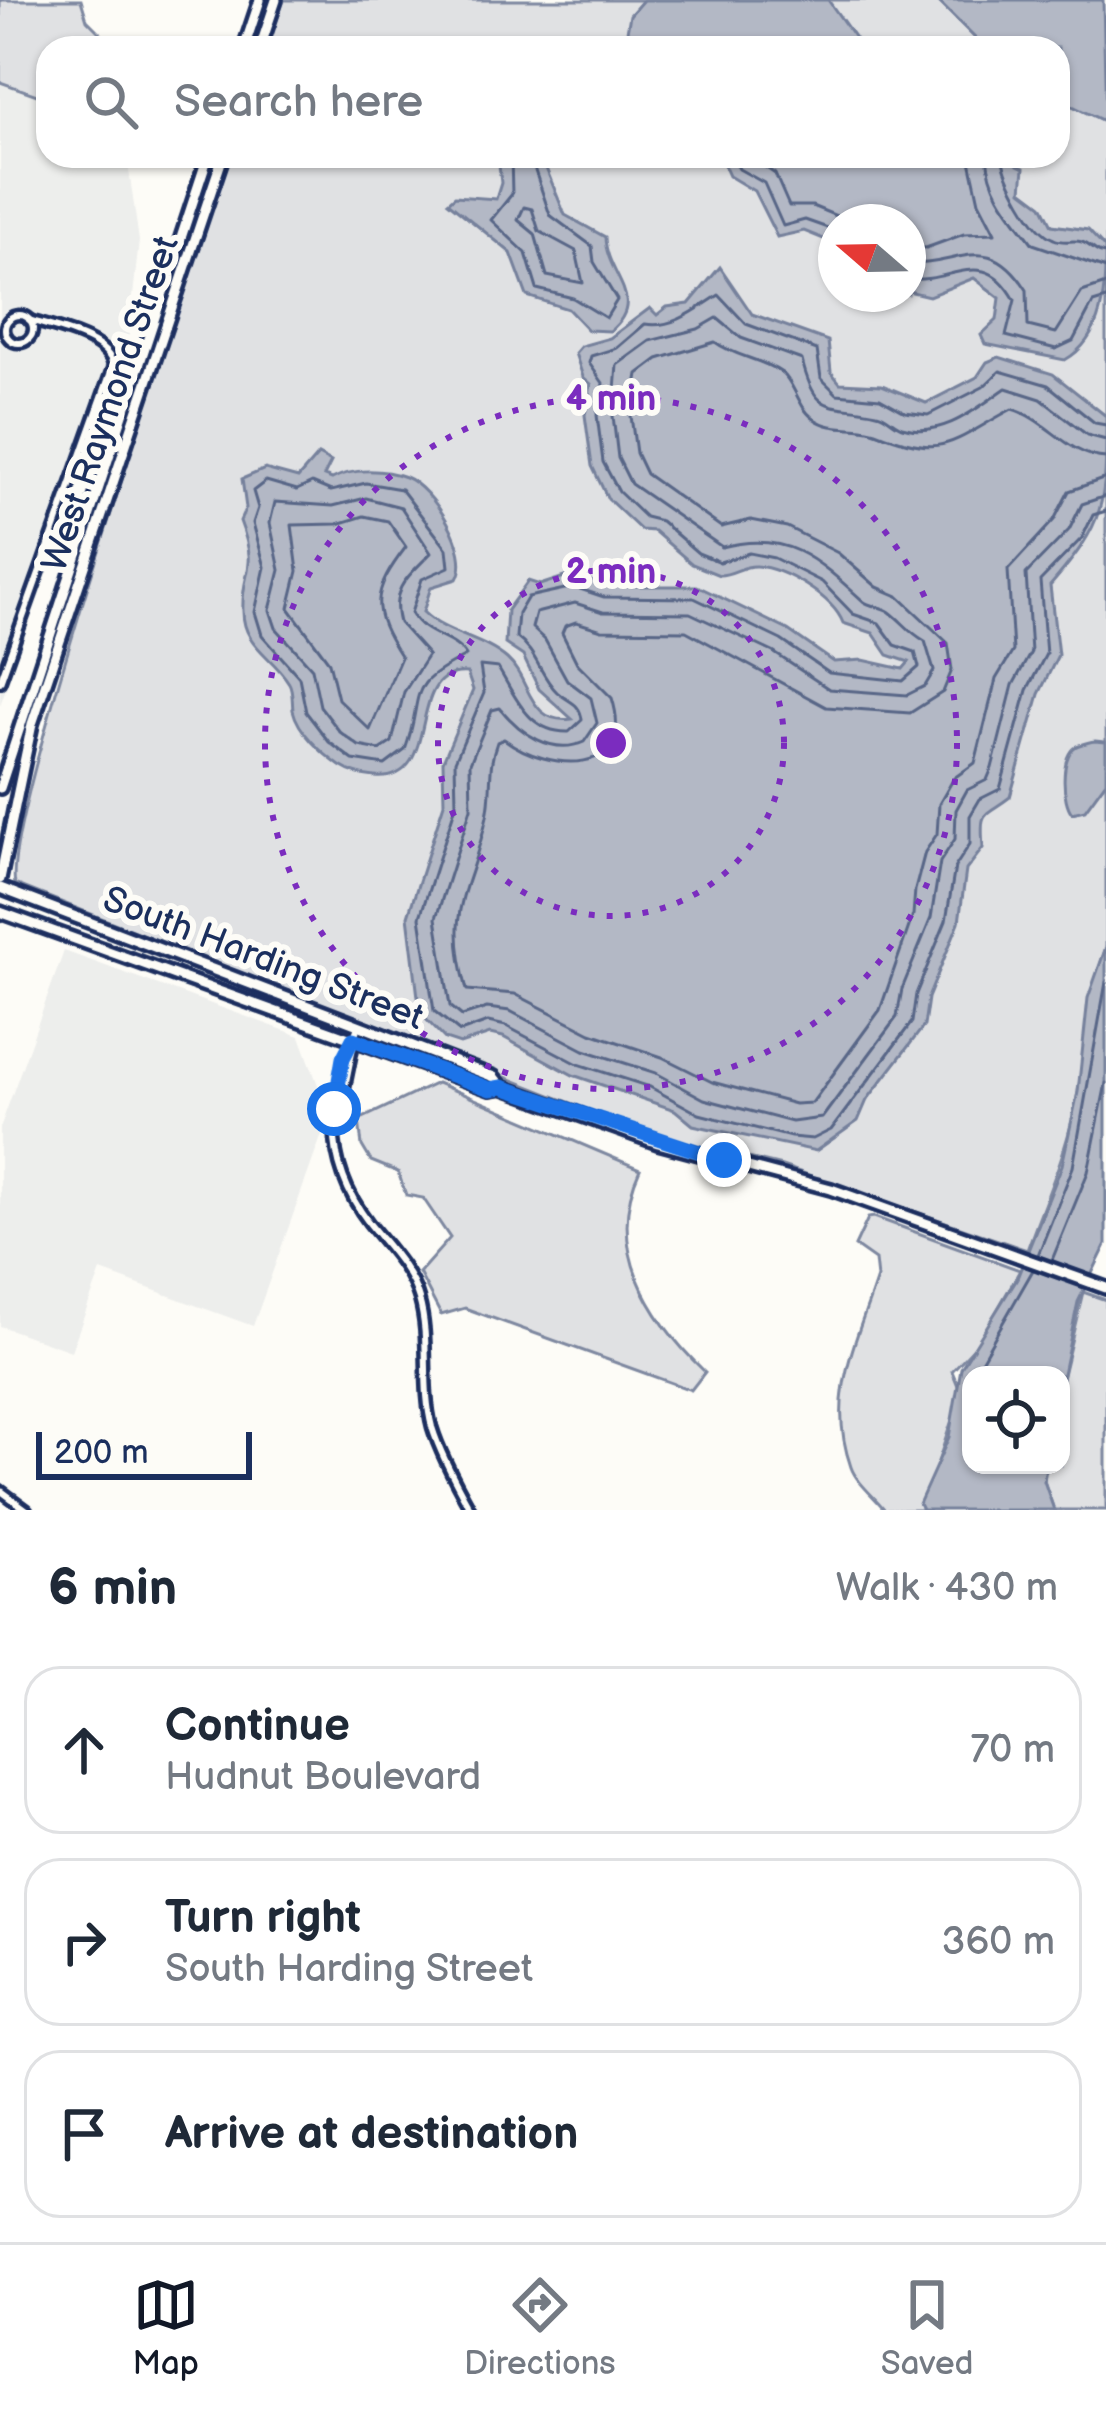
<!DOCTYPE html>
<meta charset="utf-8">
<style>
body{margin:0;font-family:"Balsamiq Sans",sans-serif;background:#f6f6f7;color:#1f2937}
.controls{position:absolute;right:36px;bottom:36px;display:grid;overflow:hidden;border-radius:24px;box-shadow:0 3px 9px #0004}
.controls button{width:108px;height:108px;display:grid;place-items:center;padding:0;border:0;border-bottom:3px solid #e0e1e3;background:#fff;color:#1f2937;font:60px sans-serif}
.compass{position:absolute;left:818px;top:204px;width:108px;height:108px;border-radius:50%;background:#fff;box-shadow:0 3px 9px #0004;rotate:290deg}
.scale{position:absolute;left:36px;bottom:30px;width:216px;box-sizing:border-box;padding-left:12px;border:6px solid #1b2f5e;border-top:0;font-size:33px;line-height:42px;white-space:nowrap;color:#1b2f5e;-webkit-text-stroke:9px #fdfcf7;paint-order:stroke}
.stop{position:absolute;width:36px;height:36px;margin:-27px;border:9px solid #1a73e8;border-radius:50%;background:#fff}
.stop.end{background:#1a73e8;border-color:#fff;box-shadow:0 3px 12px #0008}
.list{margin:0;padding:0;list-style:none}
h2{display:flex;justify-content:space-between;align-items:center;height:156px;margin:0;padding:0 48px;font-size:51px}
h2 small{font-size:39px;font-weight:400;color:#747a83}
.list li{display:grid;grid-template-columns:78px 1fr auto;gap:36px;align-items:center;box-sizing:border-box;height:168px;margin:0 24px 24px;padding:0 24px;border:3px solid #e0e1e3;border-radius:36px}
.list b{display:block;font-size:45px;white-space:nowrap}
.list p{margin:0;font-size:39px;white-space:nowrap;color:#747a83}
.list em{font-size:39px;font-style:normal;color:#747a83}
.icon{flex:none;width:66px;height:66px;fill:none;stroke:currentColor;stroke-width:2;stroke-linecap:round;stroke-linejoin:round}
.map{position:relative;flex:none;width:1106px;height:1510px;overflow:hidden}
.search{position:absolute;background:#fff;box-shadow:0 3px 9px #0004;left:36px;right:36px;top:36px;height:132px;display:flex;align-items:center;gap:30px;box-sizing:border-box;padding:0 42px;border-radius:36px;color:#747a83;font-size:45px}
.sheet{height:732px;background:#fff}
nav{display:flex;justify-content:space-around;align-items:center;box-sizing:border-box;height:168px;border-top:3px solid #e0e1e3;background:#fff;font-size:33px;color:#747a83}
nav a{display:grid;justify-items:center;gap:6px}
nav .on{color:#111827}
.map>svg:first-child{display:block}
.built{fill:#edeeec}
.green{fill:#e0e1e3;stroke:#7e88a0;stroke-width:3;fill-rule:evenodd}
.water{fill:#b3b8c5;stroke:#76819c;stroke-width:3}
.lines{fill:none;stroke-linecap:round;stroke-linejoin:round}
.shore{stroke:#586687;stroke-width:3}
.minor-casing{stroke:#1b2f5e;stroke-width:15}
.primary-casing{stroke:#1b2f5e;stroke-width:18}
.minor{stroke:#fdfcf7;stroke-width:6}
.primary{stroke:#fdfcf7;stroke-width:9}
.route{stroke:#1a73e8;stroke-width:15}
.ring{fill:none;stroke:#7b2cbf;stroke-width:6;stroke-dasharray:6 12}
.labels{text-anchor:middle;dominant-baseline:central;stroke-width:12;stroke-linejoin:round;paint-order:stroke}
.street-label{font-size:36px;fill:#1b2f5e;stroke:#fdfcf7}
.centre{fill:#7b2cbf;stroke:#fdfcf7;stroke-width:6}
.ring-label{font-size:36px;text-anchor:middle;font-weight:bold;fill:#7b2cbf;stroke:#fdfcf7;stroke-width:12;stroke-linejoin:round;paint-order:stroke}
</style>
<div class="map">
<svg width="1106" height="1510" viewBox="0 0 1106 1510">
<rect width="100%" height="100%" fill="#fdfcf7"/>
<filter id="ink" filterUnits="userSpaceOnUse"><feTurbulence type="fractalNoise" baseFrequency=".00833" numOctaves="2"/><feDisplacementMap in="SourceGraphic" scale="24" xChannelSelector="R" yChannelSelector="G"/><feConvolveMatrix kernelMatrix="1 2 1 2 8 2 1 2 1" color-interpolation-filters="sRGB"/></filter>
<g filter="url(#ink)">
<g class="built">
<polygon points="0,82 48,99 48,156 127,156 139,241 127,351 0,705"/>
<polygon points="64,951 300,1036 329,1115 253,1326 101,1271 71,1351 0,1326 0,1128"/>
</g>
<g class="green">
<polygon points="0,0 81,0 87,20 115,48 48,48 48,99 0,82"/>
<polygon points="284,0 937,0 985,48 267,48"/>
<path d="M 1058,99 L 1106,122 L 1106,947 C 1088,998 1086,1039 1078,1092 C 1069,1148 1046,1197 1027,1250 L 782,1166 L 698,1146 L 594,1112 L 15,884 C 0,822 196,257 230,156 L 1058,156 ZM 836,222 L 908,222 L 908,294 L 836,294 Z"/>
<path d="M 437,1083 L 640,1169 C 604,1246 649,1318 705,1372 L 691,1390 L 465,1308 L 441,1315 L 419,1273 L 450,1238 L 423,1198 L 406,1195 L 398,1172 L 371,1161 L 362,1146 L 359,1120 Z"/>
<path d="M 874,1217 L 1020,1270 L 979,1342 L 952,1371 L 961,1393 L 922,1510 L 885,1510 C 875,1497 856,1482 851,1467 C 826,1396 856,1344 877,1278 L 875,1260 L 855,1246 L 868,1218 Z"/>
<polygon points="1083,1292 1106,1300 1106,1510 1054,1510 1044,1481 1046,1465 1061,1465 1061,1383"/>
</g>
<g class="water">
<polygon points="643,0 828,0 862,48 624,48 630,15"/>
<polygon points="937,0 1103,0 1106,122 1058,99 1058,48 985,48"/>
<path d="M 498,156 L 541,156 L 565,215 L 605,237 C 606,276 649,299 610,331 L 588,330 L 568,309 L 527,296 L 511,253 L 448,202 L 455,196 L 496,199 L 501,183 Z"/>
<path d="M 720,156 L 998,156 L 1024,168 L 1022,190 L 1042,205 L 1052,225 L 1088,230 L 1105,248 C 1106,289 1104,338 1065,360 L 985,344 L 981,335 L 997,320 L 1000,298 L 974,278 L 929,296 L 908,291 L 908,222 L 836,222 L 836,244 L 804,231 L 777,237 L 754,191 L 729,176 Z"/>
<path d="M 720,267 L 752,314 L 828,341 L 831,372 L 840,383 L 882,385 L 926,403 L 977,377 L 987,362 L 999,357 L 1053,374 L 1106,416 C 1106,506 1106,521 1050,586 L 1058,655 L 1039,694 L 1010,797 C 983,818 980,808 983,848 L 966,870 L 959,922 L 928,998 L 924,1026 L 867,1100 L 858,1121 L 816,1151 L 693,1125 L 675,1110 L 573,1075 L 503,1037 L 490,1034 L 460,1044 L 445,1039 L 420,1013 L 408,916 L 444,803 L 443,761 L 473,690 L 467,673 C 402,668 445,783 375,777 C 363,776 351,773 340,766 C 323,754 298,732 293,710 C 292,703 293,689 289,683 C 272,655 243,646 243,611 C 241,567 260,574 240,521 L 246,508 L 242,479 L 265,469 L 298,478 L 318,455 L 331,462 L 324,476 L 332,479 C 352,468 384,469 405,477 C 433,488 473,552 457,579 L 431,587 L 423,612 C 445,634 483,638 507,659 C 531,680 528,725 572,719 L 539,689 L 523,656 L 505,644 L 507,610 L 528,581 L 540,585 L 573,574 L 604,586 L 697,586 L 788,630 L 834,662 L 863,660 L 903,669 L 909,662 L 888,655 L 873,633 L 843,623 C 833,597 784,568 756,566 C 743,565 733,575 719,575 L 692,564 L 654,531 L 641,530 L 608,499 L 592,466 L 585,415 L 591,384 L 583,377 L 575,353 L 581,346 L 610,338 L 650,308 L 657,315 L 667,307 L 689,304 Z"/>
<path d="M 1095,741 L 1106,742 L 1106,781 L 1085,810 L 1072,813 C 1062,802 1060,757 1075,747 C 1077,745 1093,741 1095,741 Z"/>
<polygon points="1106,947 1106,1245 1078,1302 1061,1383 1061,1375 971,1375 971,1465 1046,1465 1044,1481 1054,1510 922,1510 919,1504 949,1437 961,1368 1017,1278 1062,1165 1078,1092 1088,998"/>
</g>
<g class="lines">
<g class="shore">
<polyline points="511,156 512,194 491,220 526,253 537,289 573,298 606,318 617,300 594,262 592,246 550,215 530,156"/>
<polyline points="732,156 739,169 764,183 783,226 805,220 836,231"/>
<polyline points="749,156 775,174 789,206 812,206 851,222"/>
<path d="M 987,156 C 990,194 1012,215 1033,244 L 1106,269"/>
<path d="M 1002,156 C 1005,177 1032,231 1054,239 C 1064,244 1072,239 1082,242 C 1092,245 1094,253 1106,254"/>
<polygon points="524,207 532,209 539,231 576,251 583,283 547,276 535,234 518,220"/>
<polyline points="908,246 926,248 964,234 995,233 979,202 969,156"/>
<path d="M 908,264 C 961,266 988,229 1027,290 L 1028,326 L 1056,333 L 1082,292 L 1106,284"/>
<path d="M 908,279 C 954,283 984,245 1015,300 L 1006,336 L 1056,349 L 1073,341 L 1093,303 L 1106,299"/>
<path d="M 1106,425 L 1095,423 L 1048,385 L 1000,371 L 983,387 L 928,415 L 905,412 L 880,398 L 837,394 L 821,378 L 817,350 L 746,324 L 719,295 C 697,309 673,329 645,324 L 617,348 L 591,356 L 589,363 L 603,383 L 597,415 L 603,462 L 619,492 L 645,517 L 661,521 L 698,553 L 720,562 L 749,553 L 774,558 L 822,582 L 853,614 L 879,623 L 895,645 L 915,652 L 919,667 L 903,681 L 829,673 L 781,640 L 694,598 L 604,597 L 574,587 L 528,597 L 518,614 L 516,637 C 537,652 539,674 557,692 C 569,703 580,702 582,720 L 569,732 C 528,733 516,697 498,668 L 480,666 L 484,693 L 455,761 L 456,805 L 420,917 L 434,1011 L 460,1032 L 488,1022 L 506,1026 L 578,1064 L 650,1087 L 699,1114 L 791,1137 L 813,1139 L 831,1130 L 912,1022 L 916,994 L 946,921 L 955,867 L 970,844 L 970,816 L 980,799 L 1000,789 L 1027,690 L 1046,654 L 1040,581 L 1082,538 L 1093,515 L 1106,511"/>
<path d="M 1106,440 L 1087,435 L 1041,399 L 1006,388 C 977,408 942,439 902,427 C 893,424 887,415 877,413 C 830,402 816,418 802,360 L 741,338 L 717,318 L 698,329 L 650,341 L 617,365 L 613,416 L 618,458 L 631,484 L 722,547 C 787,530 817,559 863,601 C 870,607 882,606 890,612 C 904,623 908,631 925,641 L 934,671 L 925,686 L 907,695 L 829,689 L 773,652 L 690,613 L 603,612 L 575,603 L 536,613 L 532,628 L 545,640 L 567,680 L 591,698 L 597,723 L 584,742 C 552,756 520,733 500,708 L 492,710 L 470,763 L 471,808 L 436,918 L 450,1006 L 462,1016 L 487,1008 L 510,1011 L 584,1050 L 656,1073 L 704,1099 L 792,1122 L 822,1118 L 897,1017 L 902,989 L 931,918 L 940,862 L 955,839 L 956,810 L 967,790 L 987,780 L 992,768 L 1013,685 L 1031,652 L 1026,574 L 1069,530 L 1082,504 L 1106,496"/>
<path d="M 1106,458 C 1068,456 1047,419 1012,409 C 950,442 945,460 876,432 C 856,424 833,433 813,418 C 798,407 794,382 782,373 C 762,359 735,357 715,342 L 658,359 L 638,374 L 631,416 L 636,453 L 646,474 L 721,527 L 751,520 L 787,527 L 838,553 L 877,587 L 898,596 L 948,643 L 952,670 L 943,692 L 910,713 L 826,707 L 686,631 L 602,630 L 576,622 L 565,626 L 562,633 L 577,663 L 612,698 C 637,777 549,773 504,739 L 497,742 C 487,767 493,790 487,816 C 470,894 444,905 467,990 L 515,994 L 591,1033 L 662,1057 L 712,1082 L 795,1104 L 812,1103 L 880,1010 L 913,915 L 915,890 L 925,852 L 937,834 L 939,804 L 954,778 L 975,763 L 996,679 L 1013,651 L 1008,570 L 1054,520 L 1069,491 L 1106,478"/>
<path d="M 266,481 L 297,490 L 312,483 L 331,491 L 366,483 L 401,489 L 447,549 L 449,567 L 422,579 L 411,613 C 424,637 454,636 466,656 C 401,688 426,693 405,750 L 385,765 L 353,760 L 329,742 L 306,712 L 299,677 L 262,635 L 255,612 L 265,567 L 253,523 L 258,508 L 253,491 Z"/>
<path d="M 366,498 L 401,507 L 431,553 C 411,574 389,587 399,623 L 428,655 L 404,692 L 392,742 L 380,750 L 359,746 L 340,732 L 320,706 L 312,668 L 276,628 L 270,610 L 280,570 L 270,523 L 275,502 L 333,506 Z"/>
<path d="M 364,516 L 388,521 L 406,547 C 371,593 370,609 401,657 L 370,730 L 338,699 L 329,662 L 289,608 L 298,571 L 292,525 L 338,524 Z"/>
<polyline points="1038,1255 1073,1167 1106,982"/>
<polyline points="1052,1260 1088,1172 1106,1083"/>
<polyline points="973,1375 1033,1270"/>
</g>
<defs>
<g id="minor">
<circle cx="19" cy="329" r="14"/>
<path d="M 0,682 L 113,366 C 109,338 54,328 29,320"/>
<path d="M 358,1026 C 332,1098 318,1156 369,1223 C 387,1246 411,1270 419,1299 C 431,1340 421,1386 432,1427 C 440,1454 457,1485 471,1510"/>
<polyline points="336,1131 354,1042"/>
<polyline points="0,1490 27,1510"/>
</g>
<g id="primary">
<polyline points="244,48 260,0"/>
<polyline points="260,48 276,0"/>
<polyline points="0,788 208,156"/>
<polyline points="0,879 32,724 223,156"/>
<polyline points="0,888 494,1077 502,1087"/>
<polyline points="0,912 490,1089 502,1087 658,1143 831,1189 1106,1288"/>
</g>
</defs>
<use href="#minor" class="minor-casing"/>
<use href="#primary" class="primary-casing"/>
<use href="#minor" class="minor"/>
<use href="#primary" class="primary"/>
</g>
</g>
<g class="lines" filter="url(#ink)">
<polyline class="route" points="334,1109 343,1058 353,1039 490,1089 502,1087 724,1160"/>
</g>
<g class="ring">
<circle cx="611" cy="743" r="173"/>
<circle cx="611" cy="743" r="346"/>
</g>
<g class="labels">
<g class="street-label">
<text transform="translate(111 404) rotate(-71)">West Raymond Street</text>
<text transform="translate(263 959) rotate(21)">South Harding Street</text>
</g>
</g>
<circle cx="611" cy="743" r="18" class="centre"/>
<g class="ring-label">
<text x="611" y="410">4 min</text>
<text x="611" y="583">2 min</text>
</g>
</svg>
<div class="controls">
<button><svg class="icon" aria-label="locate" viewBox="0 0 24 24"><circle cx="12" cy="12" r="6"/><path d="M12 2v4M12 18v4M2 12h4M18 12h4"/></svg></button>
</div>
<svg class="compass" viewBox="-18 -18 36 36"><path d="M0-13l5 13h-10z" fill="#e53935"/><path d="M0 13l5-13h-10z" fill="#747a83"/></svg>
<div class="scale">200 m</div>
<div class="stop" style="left:334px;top:1109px"></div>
<div class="stop end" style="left:724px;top:1160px"></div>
<div class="search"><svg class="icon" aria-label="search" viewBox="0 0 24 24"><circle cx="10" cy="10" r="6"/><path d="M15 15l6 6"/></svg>Search here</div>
</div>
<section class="sheet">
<h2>6 min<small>Walk · 430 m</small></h2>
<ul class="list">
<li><svg class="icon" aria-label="ahead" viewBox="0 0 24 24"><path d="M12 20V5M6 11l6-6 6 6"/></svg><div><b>Continue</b><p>Hudnut Boulevard</p></div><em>70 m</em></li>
<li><svg class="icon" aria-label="right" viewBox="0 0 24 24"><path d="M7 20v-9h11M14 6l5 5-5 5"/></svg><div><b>Turn right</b><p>South Harding Street</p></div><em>360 m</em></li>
<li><svg class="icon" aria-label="arrive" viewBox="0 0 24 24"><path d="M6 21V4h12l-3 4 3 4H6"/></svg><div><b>Arrive at destination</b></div></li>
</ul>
</section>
<nav>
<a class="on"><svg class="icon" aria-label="map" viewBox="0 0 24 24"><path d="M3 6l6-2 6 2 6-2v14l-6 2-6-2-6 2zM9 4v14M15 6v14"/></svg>Map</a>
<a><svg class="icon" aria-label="directions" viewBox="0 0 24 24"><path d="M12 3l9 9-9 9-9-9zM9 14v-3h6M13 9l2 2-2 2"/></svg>Directions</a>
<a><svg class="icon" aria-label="saved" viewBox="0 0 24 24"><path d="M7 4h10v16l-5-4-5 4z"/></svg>Saved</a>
</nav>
